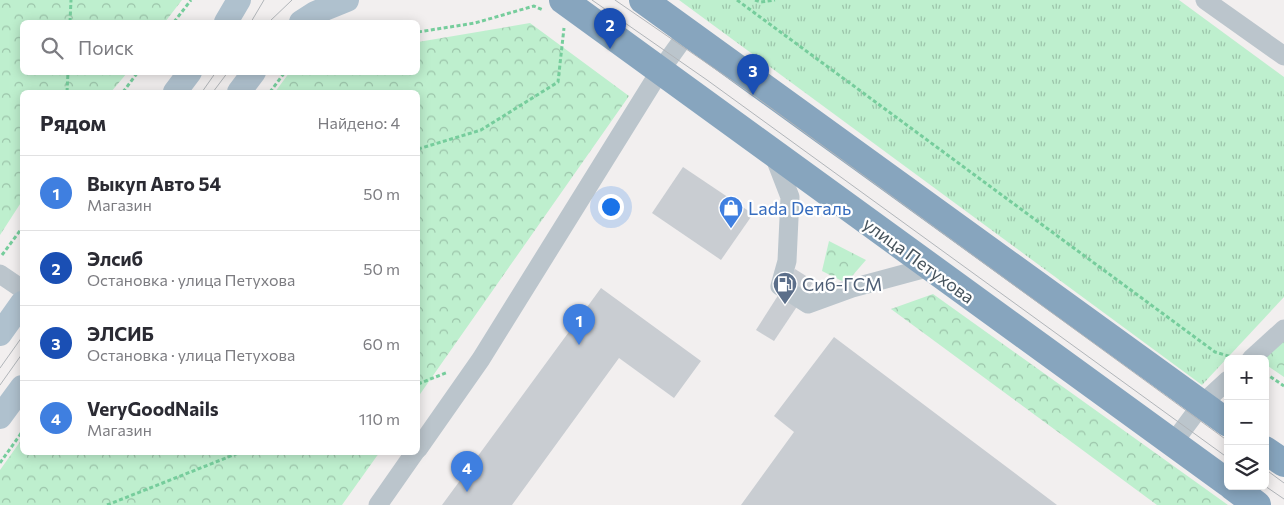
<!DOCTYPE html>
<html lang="ru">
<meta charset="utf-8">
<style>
body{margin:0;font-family:Commissioner,sans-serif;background:#f2f2f3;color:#2b2b33}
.controls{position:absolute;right:15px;bottom:15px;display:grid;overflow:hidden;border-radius:8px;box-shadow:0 2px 12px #0003}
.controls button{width:45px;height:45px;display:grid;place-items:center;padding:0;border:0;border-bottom:1px solid #e1e1e2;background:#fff;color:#2b2b33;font:25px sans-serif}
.you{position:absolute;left:610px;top:206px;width:18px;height:18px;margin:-12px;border:4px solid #fff;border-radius:50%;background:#1a73e8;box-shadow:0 0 0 8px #1a73e833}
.badge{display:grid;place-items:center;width:32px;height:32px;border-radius:50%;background:#111827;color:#fff;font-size:16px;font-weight:700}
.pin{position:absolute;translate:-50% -41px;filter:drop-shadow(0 1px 2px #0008)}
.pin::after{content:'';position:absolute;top:26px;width:18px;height:15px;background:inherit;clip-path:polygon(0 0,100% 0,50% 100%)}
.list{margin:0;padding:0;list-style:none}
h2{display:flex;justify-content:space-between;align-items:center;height:65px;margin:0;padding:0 20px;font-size:21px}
h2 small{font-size:16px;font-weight:400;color:#7c7c81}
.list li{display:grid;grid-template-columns:32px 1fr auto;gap:15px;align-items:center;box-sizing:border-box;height:75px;padding:0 20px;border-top:1px solid #e1e1e2}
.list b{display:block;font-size:19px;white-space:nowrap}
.list p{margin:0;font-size:16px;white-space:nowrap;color:#7c7c81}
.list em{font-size:16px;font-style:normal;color:#7c7c81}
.icon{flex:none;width:28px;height:28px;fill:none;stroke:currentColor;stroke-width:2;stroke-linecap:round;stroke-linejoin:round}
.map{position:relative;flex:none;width:1284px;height:505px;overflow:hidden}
.search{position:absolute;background:#fff;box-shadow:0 2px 12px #0003;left:20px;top:20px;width:400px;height:55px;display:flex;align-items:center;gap:12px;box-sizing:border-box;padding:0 18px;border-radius:8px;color:#7c7c81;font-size:19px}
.panel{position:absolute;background:#fff;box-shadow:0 2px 12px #0003;left:20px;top:90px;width:400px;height:365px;border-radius:8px}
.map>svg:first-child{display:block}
.forest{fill:url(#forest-crowns)}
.park{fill:url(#park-tufts)}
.building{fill:#c9cdd2}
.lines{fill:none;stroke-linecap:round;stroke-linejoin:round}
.path{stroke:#76cd9c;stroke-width:3;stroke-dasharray:4 2.5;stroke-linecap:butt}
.minor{stroke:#bbc5cc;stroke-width:19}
.major{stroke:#afc1ce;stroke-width:24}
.highway{stroke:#87a5be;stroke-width:28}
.tram{stroke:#b1b5b9;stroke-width:1}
.labels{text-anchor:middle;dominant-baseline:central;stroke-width:4.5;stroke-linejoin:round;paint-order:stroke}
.shop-label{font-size:18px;fill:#366cbe;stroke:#fff;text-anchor:start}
.street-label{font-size:18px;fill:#47545d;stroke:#fff}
.service-label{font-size:18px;fill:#4e5e75;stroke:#fff;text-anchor:start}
</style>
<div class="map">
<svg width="1284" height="505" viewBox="0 0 1284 505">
<defs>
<pattern id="forest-crowns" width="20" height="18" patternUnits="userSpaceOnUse" patternTransform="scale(1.25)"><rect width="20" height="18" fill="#beefce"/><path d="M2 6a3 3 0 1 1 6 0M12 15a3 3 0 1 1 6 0" fill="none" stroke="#9cc4aa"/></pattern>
<pattern id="park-tufts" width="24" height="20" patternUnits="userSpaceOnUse" patternTransform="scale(1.25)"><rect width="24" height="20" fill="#beefce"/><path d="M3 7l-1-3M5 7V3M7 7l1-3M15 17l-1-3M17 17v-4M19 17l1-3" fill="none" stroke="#9cc4aa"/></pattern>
</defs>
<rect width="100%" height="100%" fill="#f2efef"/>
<g class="forest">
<polygon points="0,0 182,0 165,22 22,22 22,72 127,73 111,92 22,92 22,201 0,235"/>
<polygon points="530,23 629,96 418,397 418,92 275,92 289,73 418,72 418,42"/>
<polygon points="829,241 866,260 846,283 822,271"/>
<polygon points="933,294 1228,505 1157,505 891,309"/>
<polygon points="1284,339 1284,377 1265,364 1265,359 1262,359"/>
<polygon points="22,439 22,452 379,453 342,505 0,505 0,470"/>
</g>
<polygon class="park" points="679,0 1179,0 1284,77 1284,297 1202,385"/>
<g class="building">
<polygon points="683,167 753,214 721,260 652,213"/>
<polygon points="795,269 814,281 774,341 756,330"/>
<polygon points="601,288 701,361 674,398 619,358 512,505 442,505"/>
<polygon points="834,337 1057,505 741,505 794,432 774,416"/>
</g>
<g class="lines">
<g class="path">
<polyline points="737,0 1215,352 1232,357"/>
<polyline points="755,0 761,2 775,0"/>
<polyline points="70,22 71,0"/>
<polyline points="174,22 191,0"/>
<polyline points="418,32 475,23 534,6 543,10"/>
<polyline points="67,92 68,72"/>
<polyline points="123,92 138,72"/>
<polyline points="270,92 285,72"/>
<polyline points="418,149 481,130 558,82 564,28"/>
<polyline points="2,255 22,228"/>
<polyline points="1265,373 1284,386"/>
<polyline points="418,384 448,372"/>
<polyline points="0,463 22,432"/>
<polyline points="107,505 241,452"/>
</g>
<g class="minor">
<polyline points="1205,0 1284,56"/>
<polyline points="773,153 790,197 787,261 780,286 808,304 852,288 930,267"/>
<polyline points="0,274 22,289"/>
<polyline points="1251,359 1284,329"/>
<polyline points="1173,443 1202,404 1228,380"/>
<polyline points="418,449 481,359 660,71 688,32"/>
<polyline points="378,505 415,452"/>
</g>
<g class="major">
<polyline points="226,22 239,0"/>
<polyline points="301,22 315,13 347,0"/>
<polyline points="175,92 190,72"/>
<polyline points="239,92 254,72"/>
<polyline points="0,334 22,303"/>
<polyline points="0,417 22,387"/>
</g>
<g class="highway">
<polyline points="563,0 1228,483"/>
<polyline points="643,0 1228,423"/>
<polyline points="1265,450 1284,463"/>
<polyline points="1232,486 1257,505"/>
</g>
<g class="tram">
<polyline points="592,0 707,80 1228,458"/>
<polyline points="615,0 753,95 1228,441"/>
<polyline points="251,22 264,0"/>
<polyline points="269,22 292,0"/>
<polyline points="202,92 216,72"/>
<polyline points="213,92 228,72"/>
<polyline points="0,368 22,337"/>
<polyline points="0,385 22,354"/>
<polyline points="1265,469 1284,483"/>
<polyline points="1265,486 1284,499"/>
</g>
</g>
<defs>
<symbol id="shop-pin" viewBox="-11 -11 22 30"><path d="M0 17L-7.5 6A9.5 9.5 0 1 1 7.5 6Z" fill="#3f7fe0" stroke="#fff"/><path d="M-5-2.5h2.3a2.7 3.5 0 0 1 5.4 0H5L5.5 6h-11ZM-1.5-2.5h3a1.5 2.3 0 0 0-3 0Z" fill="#fff"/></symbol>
<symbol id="fuel-pin" viewBox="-11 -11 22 30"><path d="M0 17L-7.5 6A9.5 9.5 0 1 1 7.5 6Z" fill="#5c6f8a" stroke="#fff"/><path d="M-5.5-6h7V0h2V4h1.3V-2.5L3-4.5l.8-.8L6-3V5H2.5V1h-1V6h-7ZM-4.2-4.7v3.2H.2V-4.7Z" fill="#fff"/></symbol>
</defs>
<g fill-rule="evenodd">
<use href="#shop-pin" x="717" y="194" width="28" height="38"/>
<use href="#fuel-pin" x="771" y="270" width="28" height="38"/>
</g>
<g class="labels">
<g class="shop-label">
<text x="748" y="208">Lada Dеталь</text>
</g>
<g class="street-label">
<text transform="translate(919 260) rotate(36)">улица Петухова</text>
</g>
<g class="service-label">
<text x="802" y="284">Сиб-ГСМ</text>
</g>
</g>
</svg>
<div class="controls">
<button>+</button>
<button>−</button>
<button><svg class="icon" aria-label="layers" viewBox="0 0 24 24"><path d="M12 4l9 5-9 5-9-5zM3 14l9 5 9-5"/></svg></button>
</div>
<div class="you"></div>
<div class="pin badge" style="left:579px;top:345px;background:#3f7fe0">1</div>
<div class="pin badge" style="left:610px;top:49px;background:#1a4fb4">2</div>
<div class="pin badge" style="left:753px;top:95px;background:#1a4fb4">3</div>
<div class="pin badge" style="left:467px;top:492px;background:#3f7fe0">4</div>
<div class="search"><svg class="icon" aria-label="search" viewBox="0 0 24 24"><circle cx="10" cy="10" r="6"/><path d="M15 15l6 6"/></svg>Поиск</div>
<section class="panel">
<h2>Рядом<small>Найдено: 4</small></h2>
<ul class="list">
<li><span class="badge" style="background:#3f7fe0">1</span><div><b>Выкуп Авто 54</b><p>Магазин</p></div><em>50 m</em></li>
<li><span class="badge" style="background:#1a4fb4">2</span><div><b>Элсиб</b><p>Остановка · улица Петухова</p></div><em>50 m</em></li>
<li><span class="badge" style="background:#1a4fb4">3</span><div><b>ЭЛСИБ</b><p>Остановка · улица Петухова</p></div><em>60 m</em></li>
<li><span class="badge" style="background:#3f7fe0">4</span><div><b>VeryGoodNails</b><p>Магазин</p></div><em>110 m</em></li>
</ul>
</section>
</div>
